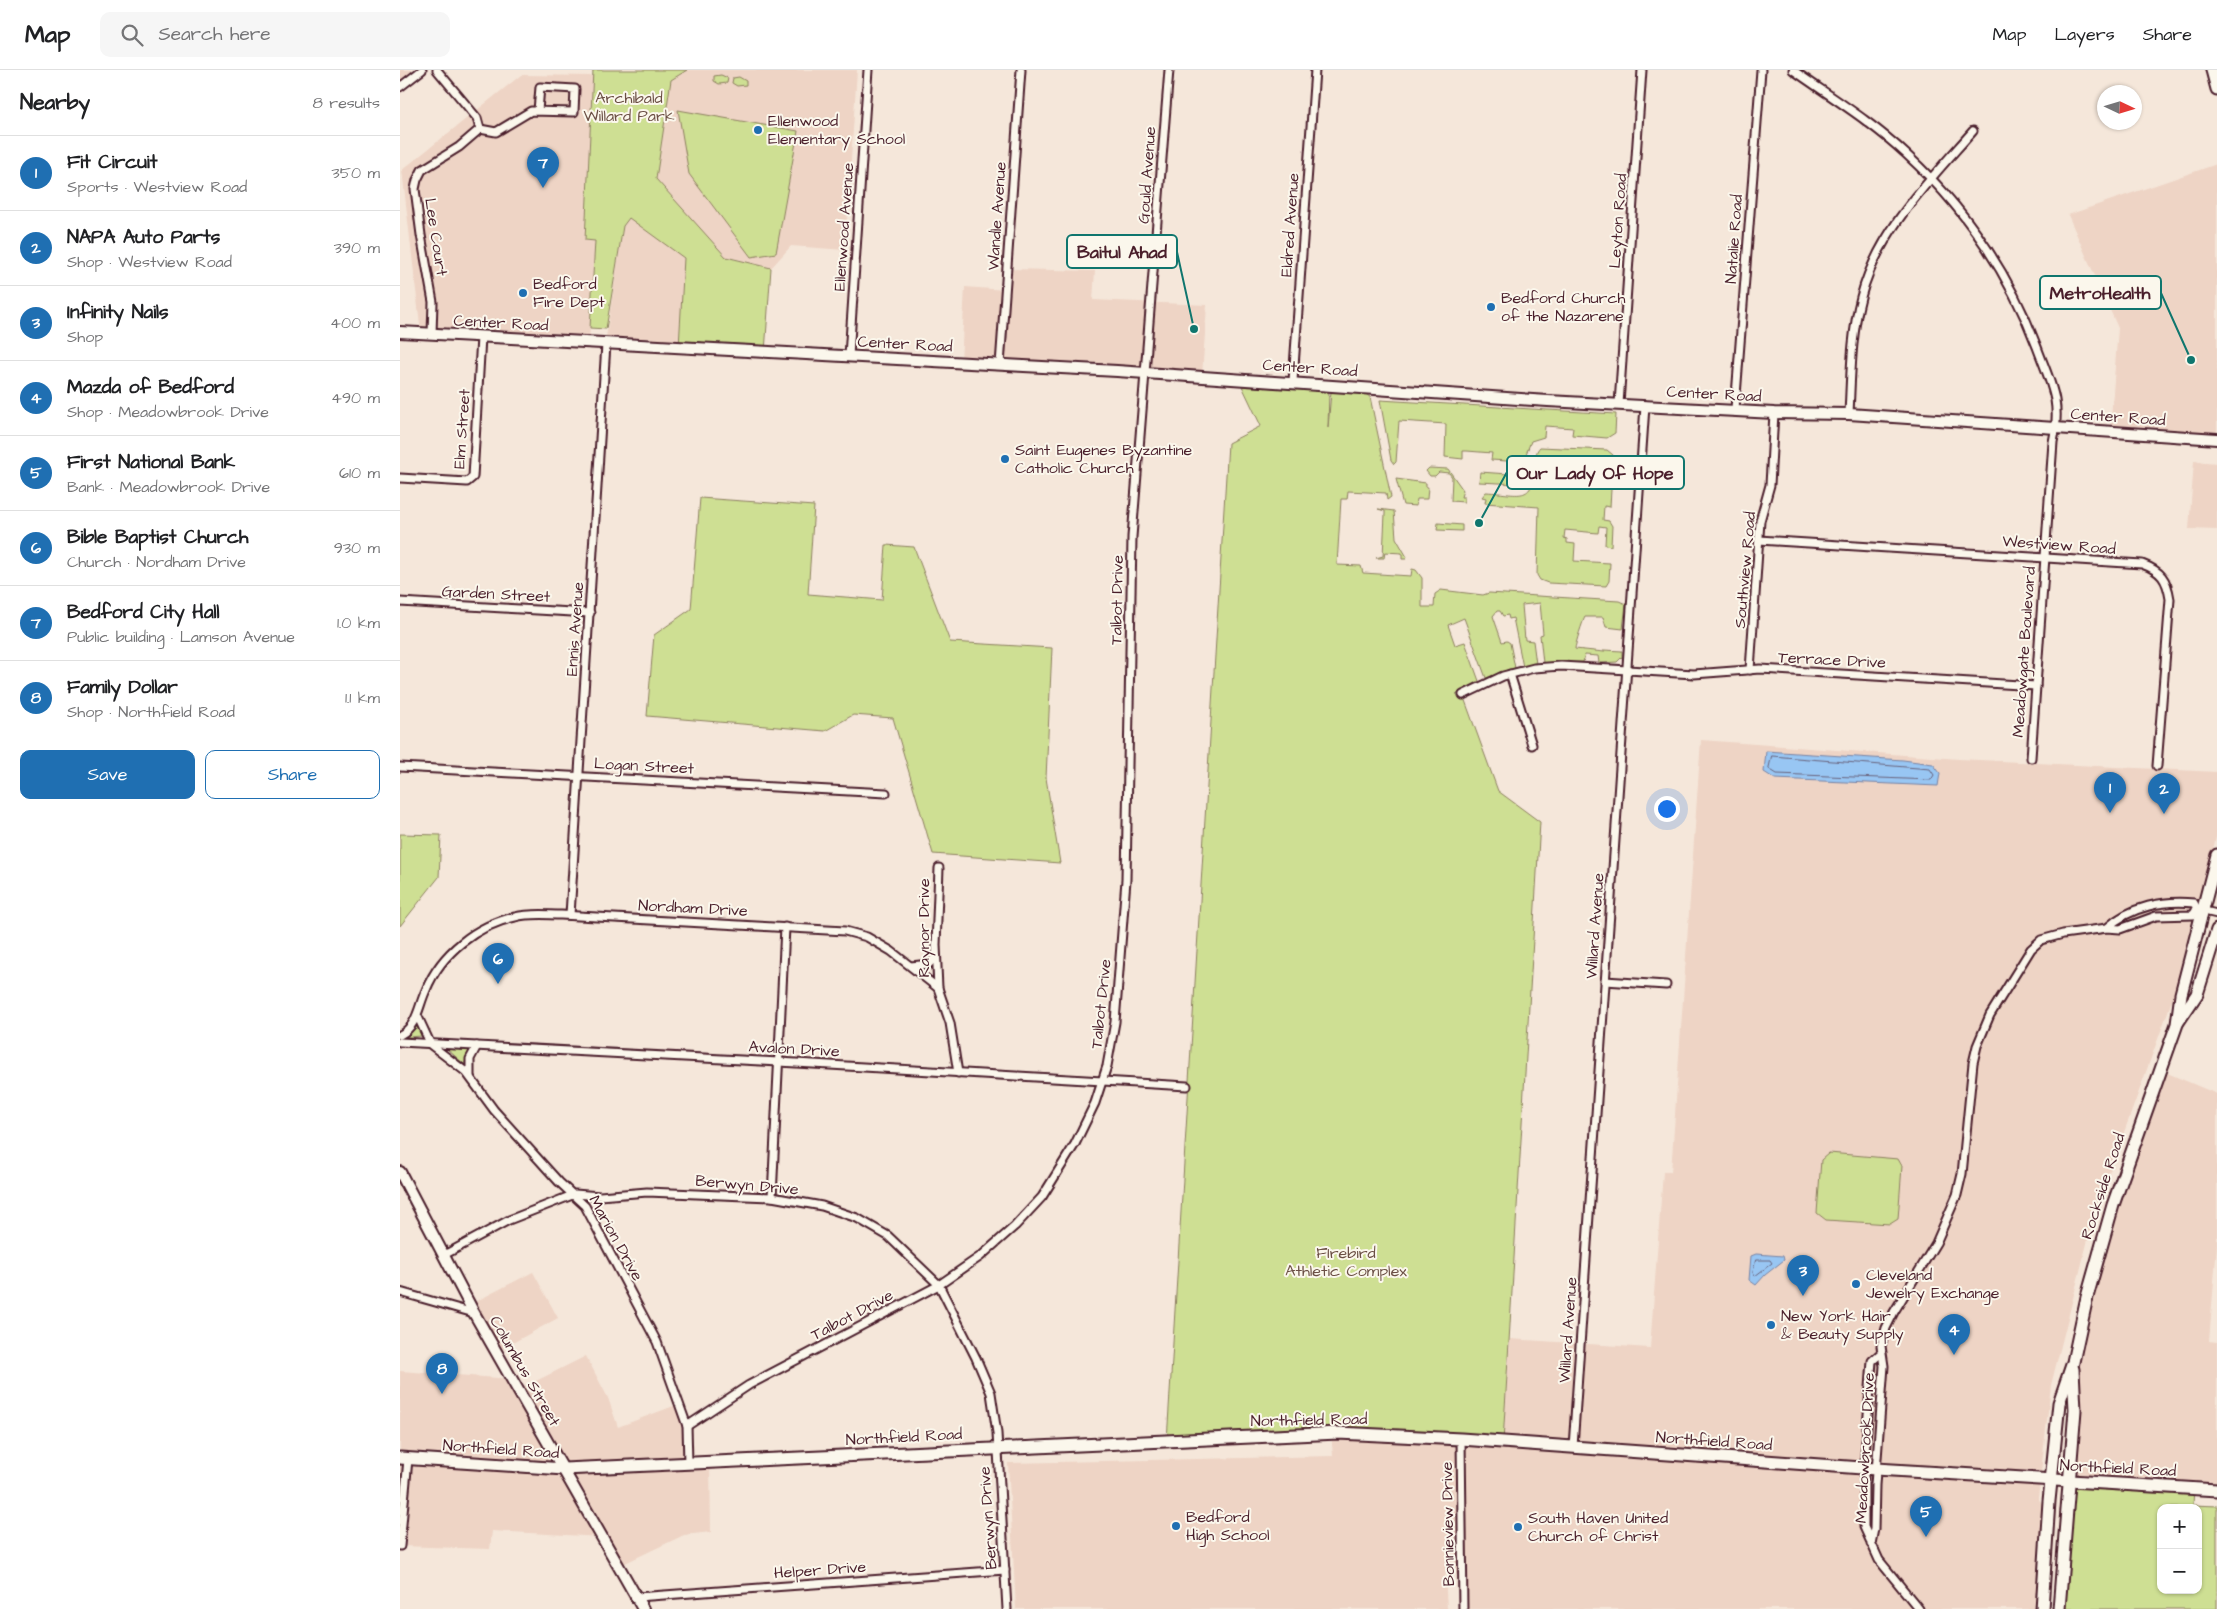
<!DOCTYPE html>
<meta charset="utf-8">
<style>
body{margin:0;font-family:"Architects Daughter",sans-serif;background:#f6f6f6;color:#202124}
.controls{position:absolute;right:15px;bottom:15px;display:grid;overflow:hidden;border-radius:10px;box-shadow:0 1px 4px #0004}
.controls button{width:45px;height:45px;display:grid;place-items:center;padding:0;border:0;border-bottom:1px solid #e0e0e0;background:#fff;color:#202124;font:25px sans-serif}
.compass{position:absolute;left:1697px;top:15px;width:45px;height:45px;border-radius:50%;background:#fff;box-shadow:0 1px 4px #0004;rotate:94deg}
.you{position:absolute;left:1266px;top:738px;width:18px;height:18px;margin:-12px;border:4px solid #fff;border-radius:50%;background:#1a73e8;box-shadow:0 0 0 8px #1a73e833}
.badge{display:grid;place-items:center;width:32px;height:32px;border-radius:50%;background:#1f6fb2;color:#fff;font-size:16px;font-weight:700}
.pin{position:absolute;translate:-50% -41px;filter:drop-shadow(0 1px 2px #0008)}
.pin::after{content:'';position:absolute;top:26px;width:18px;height:15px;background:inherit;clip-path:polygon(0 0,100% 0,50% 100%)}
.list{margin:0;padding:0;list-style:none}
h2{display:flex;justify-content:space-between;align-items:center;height:65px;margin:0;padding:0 20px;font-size:21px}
h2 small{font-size:16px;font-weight:400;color:#757577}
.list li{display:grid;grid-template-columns:32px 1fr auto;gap:15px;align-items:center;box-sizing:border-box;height:75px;padding:0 20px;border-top:1px solid #e0e0e0}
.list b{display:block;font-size:19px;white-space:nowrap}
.list p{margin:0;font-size:16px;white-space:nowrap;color:#757577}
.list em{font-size:16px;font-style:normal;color:#757577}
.actions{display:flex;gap:10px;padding:15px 20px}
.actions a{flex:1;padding:11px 0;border:1px solid #1f6fb2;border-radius:10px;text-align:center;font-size:18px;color:#1f6fb2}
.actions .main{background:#1f6fb2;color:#fff}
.icon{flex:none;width:28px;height:28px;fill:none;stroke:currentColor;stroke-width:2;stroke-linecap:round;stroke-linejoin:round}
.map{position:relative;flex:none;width:1817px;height:1539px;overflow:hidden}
header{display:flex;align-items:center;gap:30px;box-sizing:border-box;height:70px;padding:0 25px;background:#fff;border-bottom:1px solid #e0e0e0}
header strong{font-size:24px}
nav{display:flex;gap:28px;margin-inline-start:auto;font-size:18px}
.search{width:350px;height:45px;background:#f6f6f6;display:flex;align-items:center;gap:12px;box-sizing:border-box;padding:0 18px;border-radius:10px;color:#757577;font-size:19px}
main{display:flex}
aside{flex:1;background:#fff}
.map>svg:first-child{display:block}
.built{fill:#eed4c5}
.green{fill:#cedf93;stroke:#8c7f5f;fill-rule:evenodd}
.water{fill:#98c6f3;stroke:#7983a3}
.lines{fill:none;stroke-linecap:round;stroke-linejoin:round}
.shore{stroke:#69627b;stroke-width:1}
.street-casing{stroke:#4a1f2b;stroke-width:11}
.secondary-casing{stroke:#4a1f2b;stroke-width:14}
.primary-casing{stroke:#4a1f2b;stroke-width:15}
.street{stroke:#fbf7ec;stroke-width:7}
.secondary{stroke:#fbf7ec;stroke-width:10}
.primary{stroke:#fbf7ec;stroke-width:11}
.poi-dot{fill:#1f6fb2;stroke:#fbf7ec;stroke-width:2}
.labels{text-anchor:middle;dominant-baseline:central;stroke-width:4;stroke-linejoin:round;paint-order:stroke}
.park-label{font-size:16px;fill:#6b4f45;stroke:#fbf7ec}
.poi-label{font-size:16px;fill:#4a1f2b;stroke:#fbf7ec;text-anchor:start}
.street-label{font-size:16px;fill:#4a1f2b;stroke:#fbf7ec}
.leader{fill:none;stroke:#0f766e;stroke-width:2}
.callout-dot{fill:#0f766e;stroke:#fbf7ec;stroke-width:2}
.callout{fill:#fbf7ec;stroke:#0f766e;stroke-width:2}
.callout-label{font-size:18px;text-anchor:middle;font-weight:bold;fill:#4a1f2b}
</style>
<header>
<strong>Map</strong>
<div class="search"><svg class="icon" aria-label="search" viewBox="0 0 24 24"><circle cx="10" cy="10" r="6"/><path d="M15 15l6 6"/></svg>Search here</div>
<nav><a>Map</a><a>Layers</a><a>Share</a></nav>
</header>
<main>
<aside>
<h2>Nearby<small>8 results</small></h2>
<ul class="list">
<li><span class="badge">1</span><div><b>Fit Circuit</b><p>Sports · Westview Road</p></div><em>350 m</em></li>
<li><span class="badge">2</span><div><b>NAPA Auto Parts</b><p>Shop · Westview Road</p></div><em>390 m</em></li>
<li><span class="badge">3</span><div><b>Infinity Nails</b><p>Shop</p></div><em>400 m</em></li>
<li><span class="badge">4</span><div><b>Mazda of Bedford</b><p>Shop · Meadowbrook Drive</p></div><em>490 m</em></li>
<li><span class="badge">5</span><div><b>First National Bank</b><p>Bank · Meadowbrook Drive</p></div><em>610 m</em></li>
<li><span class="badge">6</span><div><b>Bible Baptist Church</b><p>Church · Nordham Drive</p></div><em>930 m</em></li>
<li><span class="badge">7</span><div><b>Bedford City Hall</b><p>Public building · Lamson Avenue</p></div><em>1.0 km</em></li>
<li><span class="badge">8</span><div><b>Family Dollar</b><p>Shop · Northfield Road</p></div><em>1.1 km</em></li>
</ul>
<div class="actions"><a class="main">Save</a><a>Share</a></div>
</aside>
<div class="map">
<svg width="1817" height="1539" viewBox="0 0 1817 1539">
<rect width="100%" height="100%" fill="#f5e7da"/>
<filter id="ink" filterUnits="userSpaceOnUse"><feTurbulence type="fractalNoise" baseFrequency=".02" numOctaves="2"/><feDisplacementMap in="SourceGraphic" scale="10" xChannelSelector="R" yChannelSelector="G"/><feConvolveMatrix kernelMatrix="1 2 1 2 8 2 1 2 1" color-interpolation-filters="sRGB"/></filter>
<g filter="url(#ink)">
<g class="built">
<polygon points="0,0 22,0 0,17"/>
<polygon points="287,0 457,0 445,180 391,176 371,198 326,187 279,277 205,274 223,156 256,109 271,10"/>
<polygon points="121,5 193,6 185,170 195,171 189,273 21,263 2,100"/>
<polygon points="1817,94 1817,369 1710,361 1718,258 1668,145"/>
<polygon points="607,199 695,201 693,230 807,235 802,306 561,292 565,217 605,220"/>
<polygon points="1794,391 1817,393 1817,460 1789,459"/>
<polygon points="1301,670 1559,689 1817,702 1817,764 1805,810 1795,857 1778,914 1695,1142 1651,1315 1638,1428 1643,1435 1642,1456 1635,1539 1063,1539 1062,1505 1045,1504 1047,1539 616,1539 608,1393 933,1386 931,1363 1103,1372 1110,1269 1250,1278 1263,1102 1271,1102"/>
<polygon points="1760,1000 1817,1024 1817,1175 1809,1271 1817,1272 1817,1420 1669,1412 1673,1292 1682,1248"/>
<polygon points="133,1202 158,1248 96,1282 69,1235"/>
<polygon points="186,1286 208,1328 218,1357 279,1334 287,1356 288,1393 310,1392 311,1462 284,1465 219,1496 202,1467 92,1461 90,1479 0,1476 0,1301 112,1309 118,1320"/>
</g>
<g class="green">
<polygon points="193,0 287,0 271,10 256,109 326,187 371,198 365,282 279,277 284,188 229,148 223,156 206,259 190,258 195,171 185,170"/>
<polygon points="321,5 328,8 327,13 319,14 314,11 314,6"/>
<polygon points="339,7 346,11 346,15 337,16 332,13 333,8"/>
<polygon points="278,40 398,61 376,183 351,187 289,104"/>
<path d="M 842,316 L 929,321 L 928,358 L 931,322 L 964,323 L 970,327 L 991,427 L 987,430 L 986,423 L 948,421 L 947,429 L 941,429 L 937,495 L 961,496 L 963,503 L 1011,506 L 1012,499 L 1016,500 L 1022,508 L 1022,537 L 1034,537 L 1035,524 L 1041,520 L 1083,525 L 1089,523 L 1219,531 L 1226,534 L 1223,559 L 1206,557 L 1203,547 L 1185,547 C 1183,550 1175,575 1175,579 L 1204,582 L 1204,580 L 1222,581 L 1222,587 L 1217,592 L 1199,593 L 1198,586 L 1185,585 L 1183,592 L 1143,593 L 1140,565 L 1143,564 L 1140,533 L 1122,535 L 1125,570 L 1133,571 L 1136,594 L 1123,597 L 1113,548 L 1109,549 L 1108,545 L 1103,546 L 1100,541 L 1097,541 L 1093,546 L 1102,572 L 1107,571 L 1110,573 L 1115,598 L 1086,608 L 1064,548 L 1048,555 L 1055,575 L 1065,572 L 1079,611 L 1056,624 L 1063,625 L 1098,721 L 1140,752 L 1103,1372 L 938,1363 L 767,1371 L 828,373 L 861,356 Z"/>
<polygon points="980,330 1216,344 1215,363 1207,368 1172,365 1173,358 1145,356 1144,367 1131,371 1123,392 1091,390 1092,383 1067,381 1063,381 1063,389 1045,387 1046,354 999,351 996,392 994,394 991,390"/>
<path d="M 1140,377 L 1207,380 L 1213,385 L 1210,437 L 1204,436 L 1203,450 L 1209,451 L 1212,456 L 1211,476 L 1205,475 L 1206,457 L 1199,456 L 1198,463 L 1165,460 L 1164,468 L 1167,469 L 1167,473 L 1175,474 L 1174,491 L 1210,493 L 1209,511 L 1206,516 L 1148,513 L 1140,510 L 1137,505 L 1139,437 L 1085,433 L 1086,428 L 1082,427 L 1086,422 C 1123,424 1133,434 1136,391 C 1136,385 1136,381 1140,377 Z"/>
<polygon points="1029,398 1048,399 1063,420 1061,427 1064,427 1064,432 1051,431 1052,407 1049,403 1039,402 1035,406 1030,406 1026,401"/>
<polygon points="1080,402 1122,405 1125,411 1119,414 1079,412"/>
<polygon points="996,409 1026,413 1026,417 1028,417 1027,429 1017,429 1016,436 1003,435"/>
<polygon points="300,428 414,436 408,524 482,530 486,475 514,477 550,572 652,578 646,708 660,793 533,784 493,648 453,645 425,661 247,646 254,565 291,539"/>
<polygon points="978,439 994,441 996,468 1007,487 1006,489 1002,489 1002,483 985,482 984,488 976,488 983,486 985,444 985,441"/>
<polygon points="1038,453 1062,455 1062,461 1037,460"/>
<polygon points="0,764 41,765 39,807 0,856"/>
<polygon points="17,957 22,966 8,967 8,966"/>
<polygon points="47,979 69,980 71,981 64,994"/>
<polygon points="1429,1083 1498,1089 1502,1096 1498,1149 1490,1154 1426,1150 1417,1143 1421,1090"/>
<path d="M 1669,1412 L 1794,1418 L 1793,1435 L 1817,1436 L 1817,1539 L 1659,1539 ZM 1761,1438 L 1798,1438 L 1798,1520 L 1761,1520 Z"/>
</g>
<g class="water">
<polygon points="1366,681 1503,690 1533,694 1540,703 1538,716 1375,709 1364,702"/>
<polygon points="1356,1184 1383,1186 1384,1190 1365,1205 1356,1215 1349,1210 1351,1186"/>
</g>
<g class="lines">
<g class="shore">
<polygon points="1372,686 1530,699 1534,705 1531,710 1377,704 1369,699"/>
<polygon points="1356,1190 1370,1190 1372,1193 1355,1206 1353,1203"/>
</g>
<defs>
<g id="street">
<polyline points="37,0 77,48 80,59"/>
<path d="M 1393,0 C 1431,27 1472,52 1506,84 C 1564,137 1609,203 1637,277 C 1651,315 1662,331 1653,372 L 1631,688"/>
<polyline points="0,17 22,0"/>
<polyline points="80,59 96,62 131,41 174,42 175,19 140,17 138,41"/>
<polyline points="32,264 33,232 21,165 15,119 17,110 22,100 59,77 80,59"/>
<polyline points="449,286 468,0"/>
<polyline points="600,295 621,0"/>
<polyline points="893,311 915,0"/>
<polyline points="1219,334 1242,0"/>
<polyline points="1335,339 1361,0"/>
<path d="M 1449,344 C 1451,305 1451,265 1461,227 C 1478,161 1530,110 1573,61"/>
<polyline points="0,408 67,412 73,407 81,267"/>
<path d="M 1359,470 L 1742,494 C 1761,501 1767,509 1770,529 L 1757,696"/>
<polyline points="0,532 190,543"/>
<polyline points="1350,600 1360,451 1370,415 1374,343"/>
<polyline points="1110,604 1132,675"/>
<polyline points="1063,625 1103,606 1134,598 1161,596 1294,604 1360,599 1636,616"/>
<polyline points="0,697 486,723"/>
<polyline points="1800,840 1817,844"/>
<polyline points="170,845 206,274"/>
<polyline points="511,896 529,894 536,886"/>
<polyline points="1205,911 1266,915"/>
<polyline points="538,918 536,875 539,798"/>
<polyline points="18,947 31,975 66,1002 94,1040 159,1112 185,1136 257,1272 287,1356 288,1393"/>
<path d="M 0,965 C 18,955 18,937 26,920 C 41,883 77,855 115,847 C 130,843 146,845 161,845 L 445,861 L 467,867 L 491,881 L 538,918 L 550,953 L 558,1003"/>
<polyline points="0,972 379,992 787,1016"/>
<polyline points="70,1006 70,989 77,976"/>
<polyline points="372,1127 385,857"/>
<polyline points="44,1185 109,1150 175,1124 200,1126 247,1122 372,1127 422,1136 457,1148 488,1166 539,1215 576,1288 591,1323 597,1363 607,1539"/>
<polyline points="0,1222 74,1243"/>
<polyline points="1480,1284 1472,1291 1464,1398 1464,1457 1479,1490 1519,1539"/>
<polyline points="287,1356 349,1315 539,1215 581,1186 615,1156 642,1127 675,1074 695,1033 707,996 715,952 726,810 732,467 769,0"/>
<polyline points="1061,1369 1063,1539"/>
<polyline points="1173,1377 1245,336"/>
<path d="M 1471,1474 L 1474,1459 L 1475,1415 L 1484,1296 L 1481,1276 L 1486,1258 L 1494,1242 L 1536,1173 L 1557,1125 L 1562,1104 L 1573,993 L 1577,976 L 1590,945 L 1631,879 L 1641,870 L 1663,864 L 1707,858 L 1720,859 L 1756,846 L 1793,845 L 1797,839 L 1794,833 C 1764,830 1731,836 1707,858"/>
<polyline points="0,1476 8,1389"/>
<polyline points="237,1527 605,1500"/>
</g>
<g id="secondary">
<polyline points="0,262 717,301 1148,331 1374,343 1449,344 1817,369"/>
<polyline points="0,1102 74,1243 243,1539"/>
</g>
<g id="primary">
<polyline points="1812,0 1817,19"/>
<polyline points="1778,952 1797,924 1817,860"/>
<polyline points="0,1388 164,1399 938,1363 1061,1369 1476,1399 1817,1420"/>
<polyline points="1642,1539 1649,1431 1659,1333 1673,1292 1687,1227 1713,1135 1777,954 1781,924 1817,785"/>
<polyline points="1659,1539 1675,1340 1673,1299"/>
</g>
</defs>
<use href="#street" class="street-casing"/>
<use href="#secondary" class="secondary-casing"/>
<use href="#primary" class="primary-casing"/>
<use href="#street" class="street"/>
<use href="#secondary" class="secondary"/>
<use href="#primary" class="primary"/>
</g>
</g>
<g class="poi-dot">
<circle cx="358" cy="60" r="5"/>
<circle cx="123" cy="223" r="5"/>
<circle cx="1091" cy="237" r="5"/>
<circle cx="605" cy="389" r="5"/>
<circle cx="1456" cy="1214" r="5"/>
<circle cx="1371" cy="1255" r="5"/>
<circle cx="776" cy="1456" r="5"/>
<circle cx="1118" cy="1457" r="5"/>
</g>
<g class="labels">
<g class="park-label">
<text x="229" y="28">Archibald<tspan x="229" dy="18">Willard Park</tspan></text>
<text x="946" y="1183">FIrebird<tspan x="946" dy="18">Athletic Complex</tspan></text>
</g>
<g class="poi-label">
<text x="368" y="51">Ellenwood<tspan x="368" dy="18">Elementary School</tspan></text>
<text x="133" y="214">Bedford<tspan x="133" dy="18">Fire Dept</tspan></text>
<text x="1101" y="228">Bedford Church<tspan x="1101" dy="18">of the Nazarene</tspan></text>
<text x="615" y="380">Saint Eugenes Byzantine<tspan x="615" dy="18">Catholic Church</tspan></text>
<text x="1466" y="1205">Cleveland<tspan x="1466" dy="18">Jewelry Exchange</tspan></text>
<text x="1381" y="1246">New York Hair<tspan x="1381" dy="18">&amp; Beauty Supply</tspan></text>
<text x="786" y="1447">Bedford<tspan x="786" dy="18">High School</tspan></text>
<text x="1128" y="1448">South Haven United<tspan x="1128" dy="18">Church of Christ</tspan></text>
</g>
<g class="street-label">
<text transform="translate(747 105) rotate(-86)">Gould Avenue</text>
<text transform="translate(597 146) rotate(-86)">Wandle Avenue</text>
<text transform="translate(1218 151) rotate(-86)">Leyton Road</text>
<text transform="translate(890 155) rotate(-86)">Eldred Avenue</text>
<text transform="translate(444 157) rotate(-86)">Ellenwood Avenue</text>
<text transform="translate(36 167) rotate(81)">Lee Court</text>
<text transform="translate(1334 169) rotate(-86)">Natalie Road</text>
<text transform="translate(101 253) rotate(3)">Center Road</text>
<text transform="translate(505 274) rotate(3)">Center Road</text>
<text transform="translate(910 298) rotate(4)">Center Road</text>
<text transform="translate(1314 324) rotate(3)">Center Road</text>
<text transform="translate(1718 347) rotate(4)">Center Road</text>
<text transform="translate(62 359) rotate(-86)">Elm Street</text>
<text transform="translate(1659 475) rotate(4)">Westview Road</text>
<text transform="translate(1345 500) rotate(-85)">Southview Road</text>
<text transform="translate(96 524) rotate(3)">Garden Street</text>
<text transform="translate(717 530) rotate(-89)">Talbot Drive</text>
<text transform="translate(175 559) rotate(-86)">Ennis Avenue</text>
<text transform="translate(1624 582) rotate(-86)">Meadowgate Boulevard</text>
<text transform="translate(1432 590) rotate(3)">Terrace Drive</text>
<text transform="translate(244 696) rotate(3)">Logan Street</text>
<text transform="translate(293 838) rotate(3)">Nordham Drive</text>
<text transform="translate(1195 856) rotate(-86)">Willard Avenue</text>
<text transform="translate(524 858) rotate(-90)">Raynor Drive</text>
<text transform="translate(701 934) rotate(-84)">Talbot Drive</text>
<text transform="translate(394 979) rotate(3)">Avalon Drive</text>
<text transform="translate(347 1115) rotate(5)">Berwyn Drive</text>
<text transform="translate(1703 1116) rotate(-72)">Rockside Road</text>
<text transform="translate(216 1168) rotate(61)">Marion Drive</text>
<text transform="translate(452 1245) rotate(-28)">Talbot Drive</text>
<text transform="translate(1168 1260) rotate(-86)">Willard Avenue</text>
<text transform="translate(125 1301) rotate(60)">Columbus Street</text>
<text transform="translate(909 1350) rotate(-1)">Northfield Road</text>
<text transform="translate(504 1367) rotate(-3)">Northfield Road</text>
<text transform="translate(1314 1371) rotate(4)">Northfield Road</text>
<text transform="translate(1465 1378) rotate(-87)">Meadowbrook Drive</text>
<text transform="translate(101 1379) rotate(4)">Northfield Road</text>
<text transform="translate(1718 1398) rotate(3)">Northfield Road</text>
<text transform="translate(588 1448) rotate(-94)">Berwyn Drive</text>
<text transform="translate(1048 1454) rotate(-91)">Bonnieview Drive</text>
<text transform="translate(420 1500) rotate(-4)">Helper Drive</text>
</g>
</g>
<path class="leader" d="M794 259L777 182M1791 290L1761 223M1079 453L1107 402"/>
<g class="callout-dot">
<circle cx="794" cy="259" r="5"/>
<circle cx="1791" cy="290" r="5"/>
<circle cx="1079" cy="453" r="5"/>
</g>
<g class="callout">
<rect x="667" y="165" width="110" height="33" rx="5"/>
<rect x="1640" y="206" width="121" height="33" rx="5"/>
<rect x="1107" y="386" width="177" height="33" rx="5"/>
</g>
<g class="callout-label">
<text x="722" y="188">Baitul Ahad</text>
<text x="1700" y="229">MetroHealth</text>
<text x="1195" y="409">Our Lady Of Hope</text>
</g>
</svg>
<div class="controls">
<button>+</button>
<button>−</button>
</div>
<svg class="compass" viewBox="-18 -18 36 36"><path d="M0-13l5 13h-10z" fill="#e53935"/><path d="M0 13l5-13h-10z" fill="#757577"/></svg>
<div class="you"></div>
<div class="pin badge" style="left:1710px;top:743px">1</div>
<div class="pin badge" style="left:1764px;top:744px">2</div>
<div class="pin badge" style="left:1403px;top:1226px">3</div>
<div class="pin badge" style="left:1554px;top:1285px">4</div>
<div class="pin badge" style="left:1526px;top:1467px">5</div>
<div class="pin badge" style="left:98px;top:914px">6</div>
<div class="pin badge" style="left:143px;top:118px">7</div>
<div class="pin badge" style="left:42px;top:1324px">8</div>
</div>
</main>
